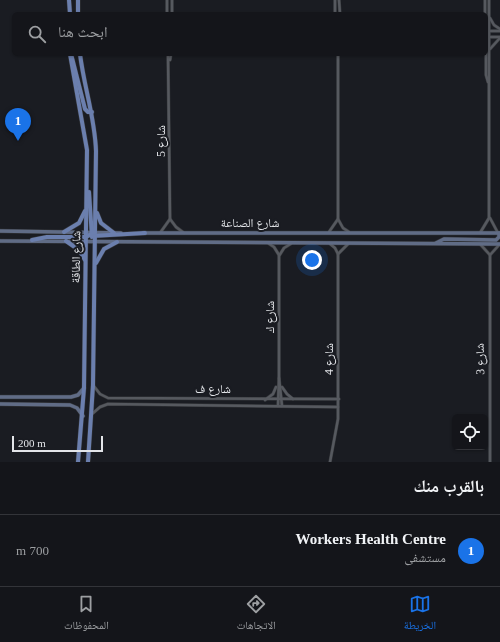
<!DOCTYPE html>
<html lang="ar">
<meta charset="utf-8">
<style>
body{margin:0;font-family:"Times New Roman","Noto Naskh Arabic",serif;background:#1d1e23;color:#f1f3f6;direction:rtl}
.controls{position:absolute;right:12px;bottom:12px;display:grid;overflow:hidden;border-radius:6px;box-shadow:0 1px 3px #0004}
.controls button{width:36px;height:36px;display:grid;place-items:center;padding:0;border:0;border-bottom:1px solid #333439;background:#14151a;color:#f1f3f6;font:20px sans-serif}
.scale{position:absolute;left:12px;bottom:10px;width:91px;box-sizing:border-box;padding-left:4px;border:2px solid #e3e5e9;border-top:0;font-size:11px;line-height:14px;white-space:nowrap;color:#e3e5e9;-webkit-text-stroke:3px #1a1c22;paint-order:stroke}
.you{position:absolute;left:312px;top:260px;width:14px;height:14px;margin:-10px;border:3px solid #fff;border-radius:50%;background:#1a73e8;box-shadow:0 0 0 6px #1a73e833}
.badge{display:grid;place-items:center;width:26px;height:26px;border-radius:50%;background:#1a73e8;color:#fff;font-size:13px;font-weight:700}
.pin{position:absolute;translate:-50% -33px;filter:drop-shadow(0 1px 2px #0008)}
.pin::after{content:'';position:absolute;top:21px;width:14px;height:12px;background:inherit;clip-path:polygon(0 0,100% 0,50% 100%)}
.list{margin:0;padding:0;list-style:none}
h2{display:flex;justify-content:space-between;align-items:center;height:52px;margin:0;padding:0 16px;font-size:17px}
h2 small{font-size:13px;font-weight:400;color:#9d9fa2}
.list li{display:grid;grid-template-columns:26px 1fr auto;gap:12px;align-items:center;box-sizing:border-box;height:72px;padding:0 16px;border-top:1px solid #333439}
.list b{display:block;font-size:15px;white-space:nowrap}
.list p{margin:0;font-size:13px;white-space:nowrap;color:#9d9fa2}
.list em{font-size:13px;font-style:normal;color:#9d9fa2}
.icon{flex:none;width:22px;height:22px;fill:none;stroke:currentColor;stroke-width:2;stroke-linecap:round;stroke-linejoin:round}
.map{position:relative;flex:none;width:500px;height:462px;overflow:hidden;direction:ltr}
.search{position:absolute;background:#14151a;box-shadow:0 1px 3px #0004;left:12px;right:12px;top:12px;height:44px;display:flex;align-items:center;gap:10px;box-sizing:border-box;padding:0 14px;border-radius:6px;color:#9d9fa2;font-size:15px}
.sheet{height:124px;background:#14151a}
nav{display:flex;justify-content:space-around;align-items:center;box-sizing:border-box;height:56px;border-top:1px solid #333439;background:#14151a;font-size:11px;color:#9d9fa2}
nav a{display:grid;justify-items:center;gap:2px}
nav .on{color:#1a73e8}
.map>svg:first-child{display:block}
.lines{fill:none;stroke-linecap:round;stroke-linejoin:round}
.street-casing{stroke:#36383c;stroke-width:3.5}
.secondary-casing{stroke:#36383c;stroke-width:4.5}
.primary-casing{stroke:#36383c;stroke-width:5}
.street{stroke:#56595f;stroke-width:2.5}
.secondary{stroke:#606c86;stroke-width:3.5}
.primary{stroke:#6b7fae;stroke-width:4}
.labels{text-anchor:middle;dominant-baseline:central;stroke-width:4;stroke-linejoin:round;paint-order:stroke}
.street-label{font-size:12px;fill:#e3e5e9;stroke:#1a1c22}
</style>
<div class="map">
<svg width="500" height="462" viewBox="0 0 500 462">
<rect width="100%" height="100%" fill="#1a1c22"/>
<g class="lines">
<defs>
<g id="street">
<polyline points="167,0 167,14"/>
<polyline points="172,0 172,14"/>
<polyline points="335,0 335,14"/>
<polyline points="339,0 340,14"/>
<polyline points="485,0 485,14"/>
<polyline points="490,18 494,25 500,29"/>
<polyline points="486,31 500,31"/>
<polyline points="486,37 500,37"/>
<polyline points="490,49 500,38"/>
<polyline points="168,54 170,219 176,227 184,233"/>
<polyline points="486,54 486,75 488,82"/>
<polyline points="170,60 171,54"/>
<polyline points="490,218 498,233"/>
<polyline points="338,219 343,228 349,232"/>
<polyline points="329,232 338,219 338,54"/>
<polyline points="160,233 170,219"/>
<polyline points="480,233 489,218 489,0"/>
<polyline points="268,243 274,247 279,255"/>
<polyline points="329,243 335,248 338,254 338,419 330,462"/>
<polyline points="480,244 490,255 490,462"/>
<polyline points="338,254 349,243"/>
<polyline points="490,255 500,244"/>
<polyline points="93,385 100,394 108,398 339,399"/>
<polyline points="282,387 287,394 293,399"/>
<polyline points="265,400 273,394 276,387"/>
<polyline points="278,406 279,378"/>
<polyline points="282,406 279,378 279,256 284,248 292,243"/>
<polyline points="92,414 100,407 108,404 338,407"/>
</g>
<g id="secondary">
<polyline points="0,231 121,233"/>
<polyline points="143,233 500,233"/>
<polyline points="0,241 500,244"/>
<polyline points="436,243 444,239 496,240 499,237 499,233"/>
<polyline points="0,397 71,397 78,395 84,388"/>
<polyline points="0,404 70,405 77,408 83,416"/>
</g>
<g id="primary">
<polyline points="69,0 70,14"/>
<polyline points="78,0 78,14"/>
<polyline points="70,54 87,150 84,388 78,462"/>
<polyline points="71,54 85,109 88,112 92,112"/>
<path d="M 80,54 C 84,87 95,118 96,151 L 93,385 L 88,462"/>
<polyline points="89,192 92,237"/>
<polyline points="97,213 101,223 114,233"/>
<polyline points="64,232 79,223 85,211"/>
<polyline points="92,236 145,233"/>
<polyline points="32,240 47,237 86,237 95,232"/>
<polyline points="66,241 79,250 85,260"/>
<polyline points="96,263 104,249 117,242"/>
</g>
</defs>
<use href="#street" class="street-casing"/>
<use href="#secondary" class="secondary-casing"/>
<use href="#primary" class="primary-casing"/>
<use href="#street" class="street"/>
<use href="#secondary" class="secondary"/>
<use href="#primary" class="primary"/>
</g>
<g class="labels">
<g class="street-label">
<text transform="translate(161 141) rotate(-90)">شارع 5</text>
<text x="250" y="223">شارع الصناعة</text>
<text transform="translate(76 257) rotate(-89)">شارع الطاقة</text>
<text transform="translate(270 317) rotate(-90)">شارع ك</text>
<text transform="translate(329 359) rotate(-90)">شارع 4</text>
<text transform="translate(480 359) rotate(-91)">شارع 3</text>
<text x="213" y="389">شارع ف</text>
</g>
</g>
</svg>
<div class="controls">
<button><svg class="icon" aria-label="locate" viewBox="0 0 24 24"><circle cx="12" cy="12" r="6"/><path d="M12 2v4M12 18v4M2 12h4M18 12h4"/></svg></button>
</div>
<div class="scale">200 m</div>
<div class="you"></div>
<div class="pin badge" style="left:18px;top:141px">1</div>
<div class="search"><svg class="icon" aria-label="search" viewBox="0 0 24 24"><circle cx="10" cy="10" r="6"/><path d="M15 15l6 6"/></svg>ابحث هنا</div>
</div>
<section class="sheet">
<h2>بالقرب منك<small></small></h2>
<ul class="list">
<li><span class="badge">1</span><div><b>Workers Health Centre</b><p>مستشفى</p></div><em>700 m</em></li>
</ul>
</section>
<nav>
<a class="on"><svg class="icon" aria-label="map" viewBox="0 0 24 24"><path d="M3 6l6-2 6 2 6-2v14l-6 2-6-2-6 2zM9 4v14M15 6v14"/></svg>الخريطة</a>
<a><svg class="icon" aria-label="directions" viewBox="0 0 24 24"><path d="M12 3l9 9-9 9-9-9zM9 14v-3h6M13 9l2 2-2 2"/></svg>الاتجاهات</a>
<a><svg class="icon" aria-label="saved" viewBox="0 0 24 24"><path d="M7 4h10v16l-5-4-5 4z"/></svg>المحفوظات</a>
</nav>
